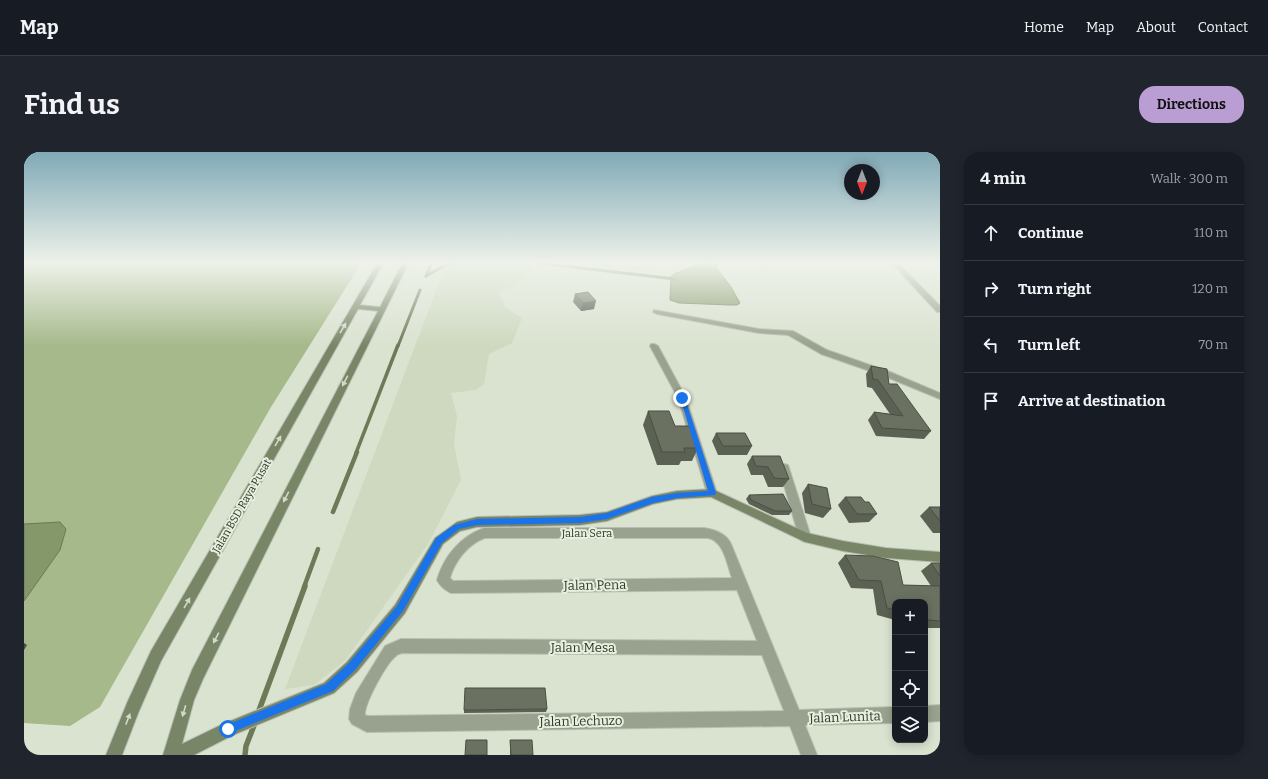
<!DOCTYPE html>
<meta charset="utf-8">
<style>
body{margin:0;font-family:Bitter,serif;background:#20242c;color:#f1f3f6}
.controls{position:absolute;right:12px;bottom:12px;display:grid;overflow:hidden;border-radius:8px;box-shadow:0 2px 10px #0003}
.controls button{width:36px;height:36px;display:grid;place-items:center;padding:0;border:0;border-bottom:1px solid #363941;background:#171b24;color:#f1f3f6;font:20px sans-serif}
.compass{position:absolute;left:820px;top:12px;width:36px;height:36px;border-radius:50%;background:#171b24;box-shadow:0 2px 10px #0003;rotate:180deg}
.stop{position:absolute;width:12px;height:12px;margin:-9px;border:3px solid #1a73e8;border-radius:50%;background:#fff}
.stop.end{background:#1a73e8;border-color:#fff;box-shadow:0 1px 4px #0008}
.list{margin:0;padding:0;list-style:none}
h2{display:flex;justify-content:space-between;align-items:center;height:52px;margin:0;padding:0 16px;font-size:17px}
h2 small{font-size:13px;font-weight:400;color:#9ea1a6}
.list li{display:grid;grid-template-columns:26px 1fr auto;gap:12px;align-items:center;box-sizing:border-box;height:56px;padding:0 16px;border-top:1px solid #363941}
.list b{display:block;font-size:15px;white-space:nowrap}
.list em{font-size:13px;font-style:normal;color:#9ea1a6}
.icon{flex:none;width:22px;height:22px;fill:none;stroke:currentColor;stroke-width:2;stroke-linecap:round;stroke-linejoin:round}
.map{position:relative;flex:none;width:916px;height:603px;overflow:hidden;border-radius:16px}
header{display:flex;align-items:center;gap:24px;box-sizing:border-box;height:56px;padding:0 20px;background:#171b24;border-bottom:1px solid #363941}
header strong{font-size:19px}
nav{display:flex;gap:22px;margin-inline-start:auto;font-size:14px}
.intro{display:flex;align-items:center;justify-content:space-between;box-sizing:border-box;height:96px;padding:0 24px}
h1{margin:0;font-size:28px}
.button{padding:10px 18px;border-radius:16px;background:#b99dd3;color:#111;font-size:14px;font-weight:700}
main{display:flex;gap:24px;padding:0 24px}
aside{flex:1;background:#171b24;border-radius:16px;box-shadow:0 2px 10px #0003}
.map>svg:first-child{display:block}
.built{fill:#ced9c0}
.green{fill:#a5b98a}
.water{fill:#85986a;stroke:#6c7a58}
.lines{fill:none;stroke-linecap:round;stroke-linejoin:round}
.stream-far3{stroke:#6c7a58;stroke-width:3}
.stream-far2{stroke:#6c7a58;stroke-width:3.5}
.stream-far1{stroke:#6c7a58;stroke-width:4.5}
.stream{stroke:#6c7a58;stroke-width:5.5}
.street-casing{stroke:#b8bfb0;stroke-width:2}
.secondary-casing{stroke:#b8bfb0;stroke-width:2}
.street{fill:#99a28e;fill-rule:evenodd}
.secondary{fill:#788566;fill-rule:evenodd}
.wall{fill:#5b6153}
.shaded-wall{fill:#4a4f44}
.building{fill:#6a7161;stroke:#4a4f44}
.oneway{fill:#d1dac5}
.route{fill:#1a73e8}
.labels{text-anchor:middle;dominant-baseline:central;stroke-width:4;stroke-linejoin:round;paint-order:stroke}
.street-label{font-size:11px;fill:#32352e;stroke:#e7efdd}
.near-street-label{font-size:13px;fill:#32352e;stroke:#e7efdd}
</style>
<header>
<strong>Map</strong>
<nav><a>Home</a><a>Map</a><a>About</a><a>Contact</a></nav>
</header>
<div class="intro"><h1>Find us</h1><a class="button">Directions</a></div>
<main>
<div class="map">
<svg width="916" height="603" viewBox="0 0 916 603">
<rect width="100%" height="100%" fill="#dae2d0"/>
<g class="built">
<polygon points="420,110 509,110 507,118 499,128 475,141 481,155 498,166 488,191 465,202 460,232 451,238 427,241 433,264 430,292 437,328 404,392 321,509 290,533 261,537 418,123"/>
<polygon points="541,110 639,110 623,116 609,118"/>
</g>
<polygon class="green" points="0,110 338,110 247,255 76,555 46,574 0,571"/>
<g class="water">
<polygon points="680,110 692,110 693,117 707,135 716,151 713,153 706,153 655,151 646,148 647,125 650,122"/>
<polygon points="36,370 42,377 36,398 0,449 0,372"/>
</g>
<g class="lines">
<g class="stream-far3">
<polyline points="507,110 651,127"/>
<polyline points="402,124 423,112 430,110"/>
<polyline points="402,124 408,110"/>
<polyline points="374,194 396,138"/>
</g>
<polyline class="stream-far2" points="332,301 374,193"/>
<g class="stream-far1">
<polyline points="309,360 333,300"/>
<polyline points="280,435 294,397"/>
</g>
<g class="stream">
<polyline points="234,561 281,434"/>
<polyline points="221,603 222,594 231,571"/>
</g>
<defs>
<g id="street">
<polygon points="867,110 873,110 916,154 916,160 913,160"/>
<polygon points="630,158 735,177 769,179 803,198 866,220 916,241 916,247 860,224 797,202 764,183 735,181 633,162 629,160"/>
<polygon points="627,192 630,192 634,194 662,246 693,341 692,344 688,345 684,344 683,341 654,246 626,194"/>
<polygon points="760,312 764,313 765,316 787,385 785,388 781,390 777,388 775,385 755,316 756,313"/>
<path d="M 460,376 L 680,376 C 691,378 702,381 707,392 L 775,558 L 871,555 L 871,571 L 781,573 L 793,603 L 777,603 L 766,574 L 343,580 L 328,572 L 325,567 L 326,557 L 332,541 L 361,494 L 377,487 L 733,489 L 713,438 L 427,441 C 421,438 416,434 413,428 C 420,404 436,385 460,376 ZM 461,386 L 684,386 C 700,389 703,413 708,426 L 429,429 L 426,426 C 431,409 444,392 461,386 ZM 378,501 L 738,503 L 760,559 L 344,564 L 341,563 C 340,552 363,510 372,504 C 373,502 376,502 378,501 Z"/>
<polygon points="916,553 916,569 901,570 901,554"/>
</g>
<polygon id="secondary" points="354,110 360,110 336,153 356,155 379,110 385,110 179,527 170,548 158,592 199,572 300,531 323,510 371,453 411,386 433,370 453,365 556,363 583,360 628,344 653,339 688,337 783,381 819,389 862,396 916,400 916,410 862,406 819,399 781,390 687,345 653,347 629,352 583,369 556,373 453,375 436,379 419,392 381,461 333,520 310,541 209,583 170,603 139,603 156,548 168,518 354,159 334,157 137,509 115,559 98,603 82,603 103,551 127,499"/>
</defs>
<use href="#street" class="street-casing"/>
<use href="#secondary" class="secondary-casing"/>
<use href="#street" class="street"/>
<use href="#secondary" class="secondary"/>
</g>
<g class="wall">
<polygon points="551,142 570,157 557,159 549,150"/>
<polygon points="847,214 865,232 907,279 900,287 852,284 844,268 850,260 866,262 848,236 843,235 842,222"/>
<polygon points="624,259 651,274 674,296 668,309 657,309 655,313 633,313 619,273"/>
<polygon points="692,281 728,294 723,303 694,303 688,289"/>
<polygon points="728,304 765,327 759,335 744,335 739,323 727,323 723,312"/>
<polygon points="784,332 807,357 799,366 781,361 778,341"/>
<polygon points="725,343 768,359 765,363 748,363 725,352 722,347"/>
<polygon points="821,345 841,350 853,362 845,370 825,371 814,353"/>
<polygon points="905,355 916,355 916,381 909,381 896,364"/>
<polygon points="821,403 879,433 907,434 897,419 907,411 916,411 916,476 901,476 901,450 871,450 871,468 853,463 849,437 827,436 814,411"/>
<polygon points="523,557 522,560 440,561 440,558"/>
<polygon points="486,588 509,603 486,603"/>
</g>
<g class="shaded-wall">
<polygon points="572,149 570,157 557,159 559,151"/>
<polygon points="0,491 3,493 0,498"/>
</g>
<g class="building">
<polygon points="564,140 572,149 559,151 551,142"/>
<polygon points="847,214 863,217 865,232 873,232 907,279 858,276 850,260 879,264 854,228 849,227"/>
<polygon points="624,259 645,259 651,274 665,274 674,296 660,296 661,300 638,300"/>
<polygon points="692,281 721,281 728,294 699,294"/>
<polygon points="728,304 756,304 765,327 750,326 744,315 732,314"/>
<polygon points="784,332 803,336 807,357 788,352"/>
<polygon points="759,342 768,359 751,359 727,348 725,343"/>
<polygon points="821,345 837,345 841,350 845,350 853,362 833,362"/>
<polygon points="905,355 916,355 916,369"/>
<polygon points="821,403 849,404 874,410 879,433 916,434 916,469 905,468 901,467 901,450 871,450 871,458 863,456 857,429 835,428"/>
<polygon points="907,411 916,411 916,424"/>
<polygon points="441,536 521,536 523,557 440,558"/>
<polygon points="442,588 463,588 463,603 441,603"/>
<polygon points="486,588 508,588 509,603 487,603"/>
</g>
<defs><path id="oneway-solid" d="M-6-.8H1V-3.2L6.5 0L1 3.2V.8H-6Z"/></defs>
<g class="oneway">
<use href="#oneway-solid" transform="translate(319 176) rotate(-60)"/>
<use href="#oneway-solid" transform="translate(321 229) rotate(117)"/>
<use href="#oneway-solid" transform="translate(254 289) rotate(-60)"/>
<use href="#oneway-solid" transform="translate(262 345) rotate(117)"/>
<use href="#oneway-solid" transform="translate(163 451) rotate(-60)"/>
<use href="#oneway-solid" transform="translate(192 486) rotate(117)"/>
<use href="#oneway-solid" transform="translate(160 559) rotate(106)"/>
<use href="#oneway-solid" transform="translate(104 567) rotate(-69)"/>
</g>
<linearGradient id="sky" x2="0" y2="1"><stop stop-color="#80a9b6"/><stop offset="0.57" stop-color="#eef2ea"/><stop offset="1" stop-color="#eef2ea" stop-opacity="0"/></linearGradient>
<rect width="916" height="194" fill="url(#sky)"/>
<polygon class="route" points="656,245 661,246 692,341 691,343 653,346 629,351 583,367 556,371 453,373 435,377 418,391 379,459 331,518 309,539 204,582 200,581 199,577 200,574 302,532 324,512 373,454 412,386 430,373 453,367 556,365 583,361 628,345 653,341 684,339"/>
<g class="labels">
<g class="street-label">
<text transform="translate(218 354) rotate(-60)">Jalan BSD Raya Pusat</text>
<text x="563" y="381">Jalan Sera</text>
</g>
<g class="near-street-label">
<text transform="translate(571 433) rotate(-1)">Jalan Pena</text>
<text x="559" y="495">Jalan Mesa</text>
<text transform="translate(821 565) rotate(-2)">Jalan Lunita</text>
<text transform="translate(557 569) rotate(-1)">Jalan Lechuzo</text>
</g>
</g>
</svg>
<div class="controls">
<button>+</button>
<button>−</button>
<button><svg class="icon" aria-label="locate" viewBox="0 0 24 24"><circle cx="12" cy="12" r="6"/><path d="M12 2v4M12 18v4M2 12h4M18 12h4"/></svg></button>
<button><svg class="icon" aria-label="layers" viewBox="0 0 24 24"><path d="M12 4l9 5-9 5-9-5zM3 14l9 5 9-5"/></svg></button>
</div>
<svg class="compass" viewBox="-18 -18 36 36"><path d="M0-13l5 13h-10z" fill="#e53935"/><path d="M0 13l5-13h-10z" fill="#9ea1a6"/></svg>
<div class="stop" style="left:204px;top:577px"></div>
<div class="stop end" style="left:658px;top:246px"></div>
</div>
<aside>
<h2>4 min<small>Walk · 300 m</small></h2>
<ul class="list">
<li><svg class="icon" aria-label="ahead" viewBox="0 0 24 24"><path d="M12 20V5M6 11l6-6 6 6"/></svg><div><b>Continue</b></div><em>110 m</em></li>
<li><svg class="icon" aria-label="right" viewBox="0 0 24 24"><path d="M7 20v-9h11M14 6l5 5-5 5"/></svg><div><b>Turn right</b></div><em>120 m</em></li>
<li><svg class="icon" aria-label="left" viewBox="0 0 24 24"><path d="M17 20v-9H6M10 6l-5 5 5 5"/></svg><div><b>Turn left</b></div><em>70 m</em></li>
<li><svg class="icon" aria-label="arrive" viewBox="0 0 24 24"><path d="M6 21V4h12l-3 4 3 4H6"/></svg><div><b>Arrive at destination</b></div></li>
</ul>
</aside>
</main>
